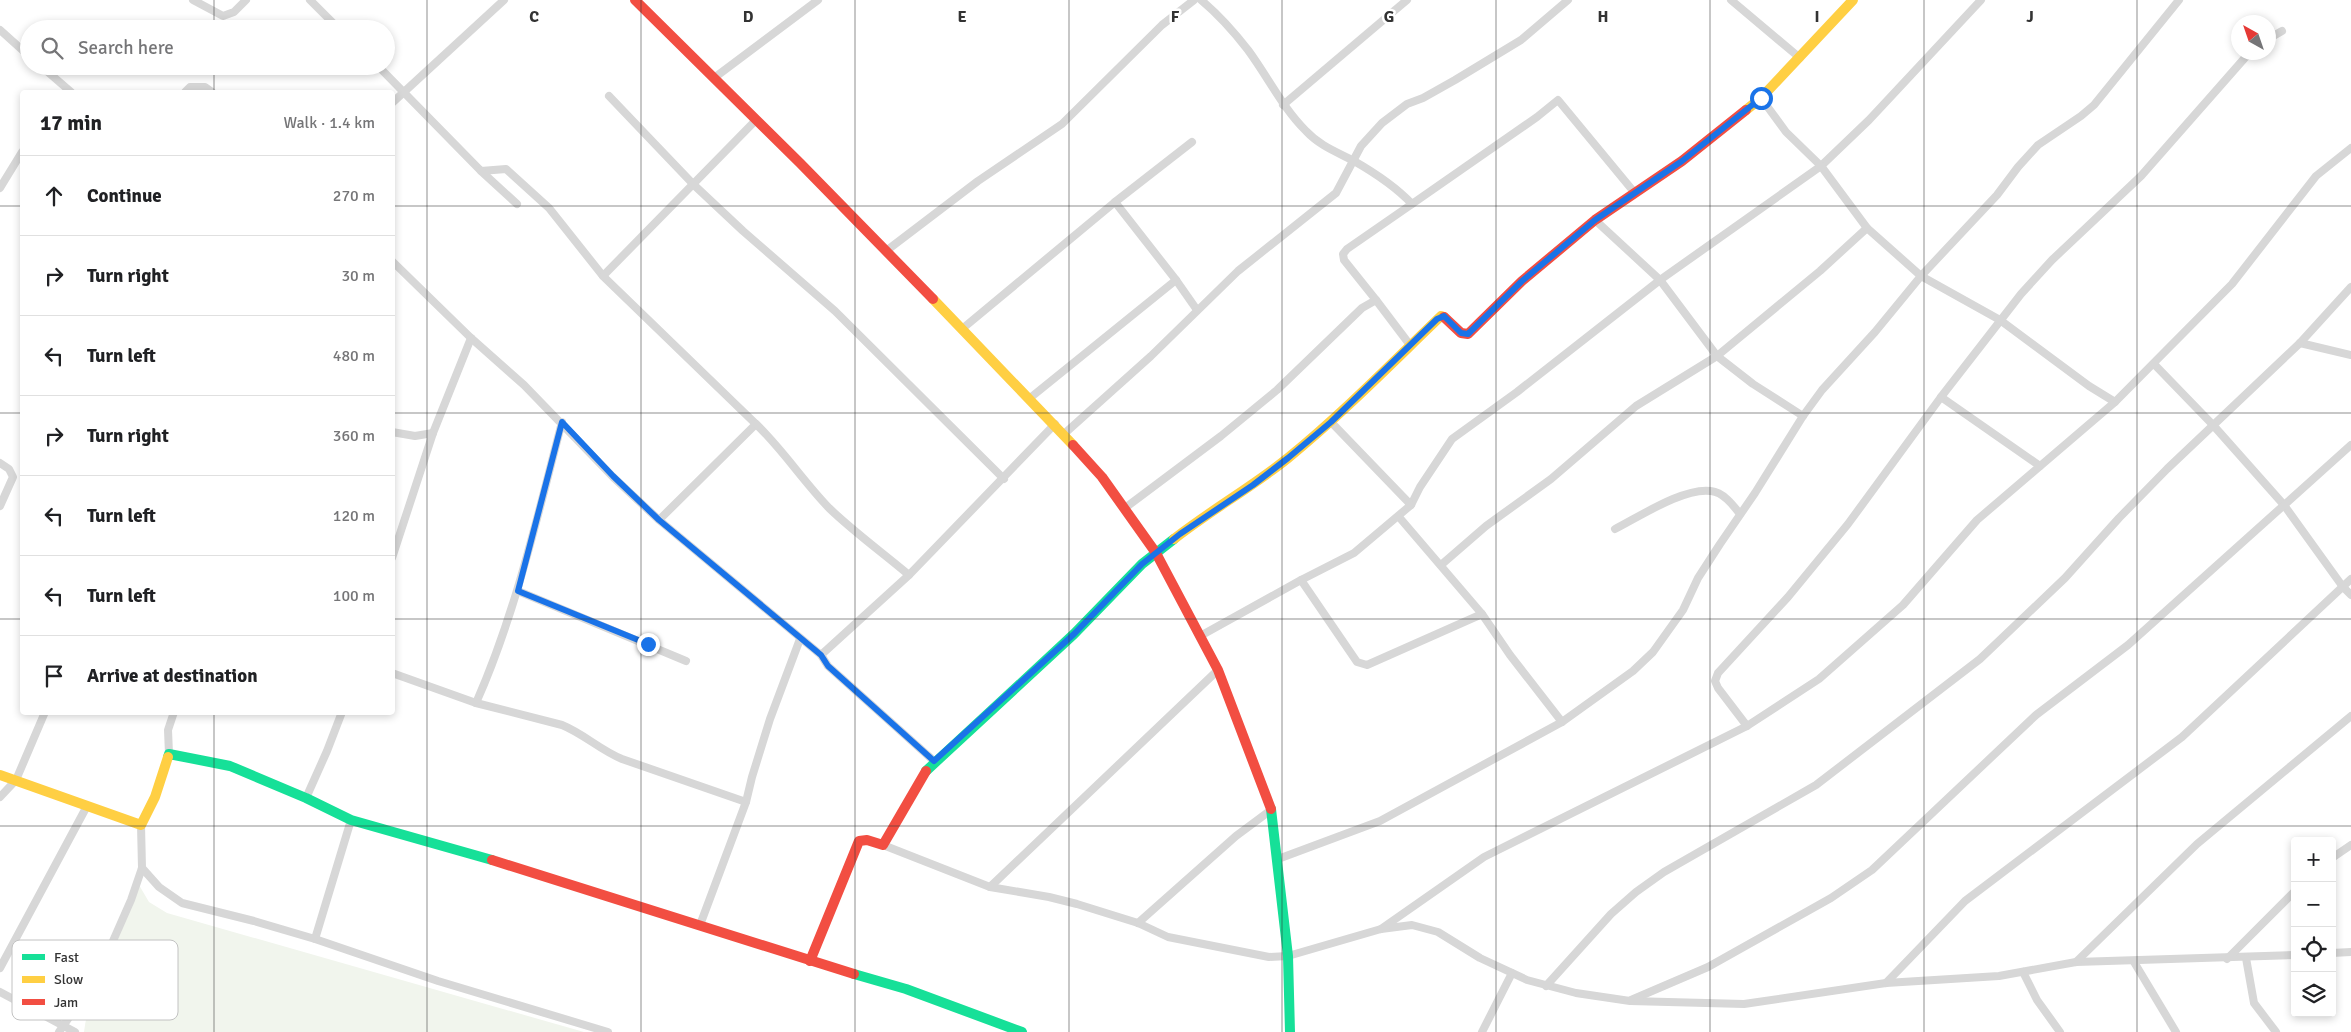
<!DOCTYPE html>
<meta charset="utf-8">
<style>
body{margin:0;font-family:Signika,sans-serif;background:#f6f6f6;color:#202124}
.controls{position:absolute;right:15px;bottom:15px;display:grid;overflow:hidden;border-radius:5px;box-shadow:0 2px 8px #0003}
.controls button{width:45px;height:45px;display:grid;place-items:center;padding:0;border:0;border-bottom:1px solid #e0e0e0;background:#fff;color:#202124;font:25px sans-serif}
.compass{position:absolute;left:2231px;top:15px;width:45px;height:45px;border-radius:50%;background:#fff;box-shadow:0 2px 8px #0003;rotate:320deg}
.stop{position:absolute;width:15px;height:15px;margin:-11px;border:4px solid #1a73e8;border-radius:50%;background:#fff}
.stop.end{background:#1a73e8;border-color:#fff;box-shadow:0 1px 5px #0008}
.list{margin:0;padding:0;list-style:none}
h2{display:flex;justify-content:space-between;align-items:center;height:65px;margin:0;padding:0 20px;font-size:21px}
h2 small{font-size:16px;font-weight:400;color:#757577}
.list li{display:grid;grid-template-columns:32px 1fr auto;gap:15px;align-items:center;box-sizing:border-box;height:80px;padding:0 20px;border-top:1px solid #e0e0e0}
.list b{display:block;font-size:19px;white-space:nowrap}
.list em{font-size:16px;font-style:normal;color:#757577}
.icon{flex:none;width:28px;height:28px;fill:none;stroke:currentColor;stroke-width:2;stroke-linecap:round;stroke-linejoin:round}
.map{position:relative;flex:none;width:2351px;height:1032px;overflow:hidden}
.search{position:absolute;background:#fff;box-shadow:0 2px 8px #0003;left:20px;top:20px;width:375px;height:55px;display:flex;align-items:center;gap:12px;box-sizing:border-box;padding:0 18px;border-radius:28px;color:#757577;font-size:19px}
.panel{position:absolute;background:#fff;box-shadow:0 2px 8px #0003;left:20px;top:90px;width:375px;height:625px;border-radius:5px}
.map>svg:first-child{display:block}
.green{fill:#f1f5ed}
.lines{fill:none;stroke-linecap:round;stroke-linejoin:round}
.street{stroke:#d7d7d7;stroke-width:8}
.fast{stroke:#16e098;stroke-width:10}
.slow{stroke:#ffcf43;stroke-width:10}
.jam{stroke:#f24e42;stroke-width:10}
.route{stroke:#1a73e8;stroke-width:6}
.grid{fill:none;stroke:#333;stroke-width:1;stroke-opacity:0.55}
.key{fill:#fff;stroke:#c2c2c2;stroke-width:1}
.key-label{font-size:14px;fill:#333}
.grid-label{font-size:16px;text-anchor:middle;font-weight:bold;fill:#333;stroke:#fff;stroke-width:5;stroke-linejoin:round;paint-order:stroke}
</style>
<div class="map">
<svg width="2351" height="1032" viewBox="0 0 2351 1032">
<rect width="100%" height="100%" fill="#fff"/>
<path class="green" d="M 139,885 L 149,902 L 167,913 L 584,1032 L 84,1032 C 90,983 119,931 139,885 Z"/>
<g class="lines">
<g class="street">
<polyline points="193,0 223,16 234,12 246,0"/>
<polyline points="310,0 339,29"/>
<path d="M 1201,0 C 1219,15 1234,32 1248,50 C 1268,77 1282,107 1306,131 C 1320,146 1337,152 1354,161 C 1375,173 1396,187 1412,204 L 1537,117 L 1558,100 L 1634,192"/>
<polyline points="1731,0 1800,58"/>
<polyline points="0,30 29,56"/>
<polyline points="2268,39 2282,31"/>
<polyline points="41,66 71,92"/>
<polyline points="378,66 481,171 506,169 549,208 603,276 756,424 659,520"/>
<polyline points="714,78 818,0"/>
<polyline points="185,92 190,87 205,87 212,92"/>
<polyline points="609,96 694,185 743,231 835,311 1004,479"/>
<polyline points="392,103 504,0"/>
<polyline points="1283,105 1407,0"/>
<polyline points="481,171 517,204"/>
<polyline points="0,188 22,152"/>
<polyline points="1115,202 1192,142"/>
<polyline points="1595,220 1660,280 1717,356 1753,384 1803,416"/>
<polyline points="886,251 978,181 1062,124 1162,25 1194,0"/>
<polyline points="392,261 471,338 524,385 613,477 659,520 821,655 828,666 934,761"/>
<polyline points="603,276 756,120"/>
<polyline points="1176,280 1197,310"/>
<polyline points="1376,300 1410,345"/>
<polyline points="962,329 1115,202 1176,280 1030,398"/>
<polyline points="2300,343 2351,355"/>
<polyline points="2154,364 2213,425 2284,505 2343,587 2351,595"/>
<polyline points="1941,397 2040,466"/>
<polyline points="2115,402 2232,284 2316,176 2351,148"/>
<path d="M 756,424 C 783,450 803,481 829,508 C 854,532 883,553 909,575"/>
<polyline points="392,432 415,436 433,433"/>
<polyline points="1064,434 1151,356 1238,271 1336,193 1361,146 1382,123 1407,104 1423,98 1455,80 1521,40 1568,0"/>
<polyline points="0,463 9,469 13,477 0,506"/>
<polyline points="1411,505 1420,487 1452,439 1517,392 1660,280 1821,166 1869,120 1981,0"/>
<polyline points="1125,508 1221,436 1277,390 1362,308 1376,300 1344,260 1343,254 1347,249 1412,204"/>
<polyline points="1399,517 1482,614 1510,655 1562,722"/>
<path d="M 1615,529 C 1639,517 1684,487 1711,491 C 1723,492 1733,505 1740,514"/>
<polyline points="392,558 433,433 471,338"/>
<polyline points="1441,565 1486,526 1551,479 1636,406 1717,356 1820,271 1867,228"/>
<polyline points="1301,580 1357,662 1367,665 1482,614"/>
<polyline points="518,591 686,661"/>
<polyline points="1202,635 1301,580 1354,553 1411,505 1331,422"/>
<polyline points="821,655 909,575 1055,424"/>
<path d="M 392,673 L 476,703 C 516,613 537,517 562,422"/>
<path d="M 476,703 L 562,725 C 584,734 600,750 622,759 L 746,802"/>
<polyline points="1747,726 1718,688 1715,681 1718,673 1788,597 1848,524 1941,397 2021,294 2052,260 2141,176 2250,52"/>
<polyline points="169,754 168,730 174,712"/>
<polyline points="0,797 16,780 45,712"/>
<polyline points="306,798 327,751 342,712"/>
<polyline points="883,845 990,887 1218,670"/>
<polyline points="2332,858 2351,845"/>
<polyline points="1278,859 1380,821 1562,722 1633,671 1653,652 1683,610 1698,578 1720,544 1755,493 1803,416 1822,390 1875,332 1921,276 1997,195 2018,167 2038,145 2081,116 2094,105 2179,0"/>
<polyline points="142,868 159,887 182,903 254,921 315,939 438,981 608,1032"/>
<polyline points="990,887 1049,897 1077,904 1138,923 1168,937 1269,957 1288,956 1381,929 1412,925 1438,932 1480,958 1527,980 1576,993 1630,1001 1744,1004 1886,983 1999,976 2076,962 2295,955"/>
<polyline points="1138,923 1236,836 1271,810"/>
<polyline points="700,925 746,802 752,777 770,719 800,639"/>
<polyline points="1381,929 1484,857 1747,726 1819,679 1903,605 1977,520 2115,402 2089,386 2000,320 1921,276 1867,228 1821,166 1786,132 1761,98"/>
<polyline points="315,939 351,820"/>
<polyline points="2332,953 2351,952"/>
<polyline points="2246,958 2254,1003 2276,1032"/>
<polyline points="2227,959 2295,891"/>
<polyline points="2076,962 2197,844 2351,716"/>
<polyline points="2134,962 2176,1032"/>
<polyline points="0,968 87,806"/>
<polyline points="2023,972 2037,1000 2060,1032"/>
<polyline points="1886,983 1965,901 2182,737 2351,579"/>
<polyline points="1546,986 1611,914 1636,892 1664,872 1816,785 1980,659 2065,578 2119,518 2167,469 2300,343 2351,287"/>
<polyline points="0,992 75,1032"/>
<polyline points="1631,1000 1708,967 1831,898 1872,870 2036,715 2128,645 2351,445"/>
<polyline points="59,1032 98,975 131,900 142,868 141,825"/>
<polyline points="1482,1032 1512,973"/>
</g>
<g class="fast">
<polyline points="168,757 169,754 230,766 306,798 351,820 492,860"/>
<polyline points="926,771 1074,634 1142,564 1174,539"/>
<polyline points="1271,809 1288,956 1290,1032"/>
<polyline points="854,974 906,989 1022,1032"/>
</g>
<g class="slow">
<polyline points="1746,110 1761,98 1853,0"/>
<polyline points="933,299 1073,445"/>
<path d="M 1174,539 C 1211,510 1252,487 1288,458 C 1342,414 1391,364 1441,316 L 1444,317"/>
<polyline points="0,775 141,825 155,797 168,757"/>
</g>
<g class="jam">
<polyline points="635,0 800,163 933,299"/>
<polyline points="1444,317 1461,333 1468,334 1522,281 1595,220 1682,161 1746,110"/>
<polyline points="1073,445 1102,477 1156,553 1218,670 1271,809"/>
<polyline points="492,860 854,974"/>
<polyline points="810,961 859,841 867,840 883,845 926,771"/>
</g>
</g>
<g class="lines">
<polyline class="route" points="648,644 518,591 562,422 613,476 659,520 821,655 828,666 934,761 1074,634 1142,564 1180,534 1253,485 1288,458 1331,422 1437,319 1444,316 1461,333 1468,334 1522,281 1595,220 1682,161 1761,98"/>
</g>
<path class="grid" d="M 214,0 L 214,29M 427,0 L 427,1032M 641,0 L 641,1032M 855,0 L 855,1032M 1069,0 L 1069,1032M 1282,0 L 1282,1032M 1496,0 L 1496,1032M 1710,0 L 1710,1032M 1924,0 L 1924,1032M 2137,0 L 2137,1032M 214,66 L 214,92M 0,206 L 22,206M 392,206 L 2351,206M 0,413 L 22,413M 392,413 L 2351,413M 0,619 L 22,619M 392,619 L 2351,619M 214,712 L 214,1032M 0,826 L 2351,826"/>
<rect x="12" y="940" width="166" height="80" rx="8" class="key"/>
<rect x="22" y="954" width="23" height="6" fill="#16e098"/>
<rect x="22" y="976" width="23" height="7" fill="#ffcf43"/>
<rect x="22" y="999" width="23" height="6" fill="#f24e42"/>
<g class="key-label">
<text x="54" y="962">Fast</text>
<text x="54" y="984">Slow</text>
<text x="54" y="1007">Jam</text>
</g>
<g class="grid-label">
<text x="534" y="22">C</text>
<text x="748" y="22">D</text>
<text x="962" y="22">E</text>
<text x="1175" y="22">F</text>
<text x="1389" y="22">G</text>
<text x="1603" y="22">H</text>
<text x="1817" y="22">I</text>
<text x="2030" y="22">J</text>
</g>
</svg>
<div class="controls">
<button>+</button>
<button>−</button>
<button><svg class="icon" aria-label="locate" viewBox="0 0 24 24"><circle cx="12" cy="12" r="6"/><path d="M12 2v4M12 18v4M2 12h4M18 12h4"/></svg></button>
<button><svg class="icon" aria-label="layers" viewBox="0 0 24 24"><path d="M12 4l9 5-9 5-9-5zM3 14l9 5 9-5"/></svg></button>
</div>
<svg class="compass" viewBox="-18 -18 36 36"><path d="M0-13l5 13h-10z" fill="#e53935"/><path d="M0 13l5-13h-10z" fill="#757577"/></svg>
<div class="stop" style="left:1761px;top:98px"></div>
<div class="stop end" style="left:648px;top:644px"></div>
<div class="search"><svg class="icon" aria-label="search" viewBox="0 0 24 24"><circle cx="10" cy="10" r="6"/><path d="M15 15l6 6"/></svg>Search here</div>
<section class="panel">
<h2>17 min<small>Walk · 1.4 km</small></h2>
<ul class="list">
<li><svg class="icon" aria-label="ahead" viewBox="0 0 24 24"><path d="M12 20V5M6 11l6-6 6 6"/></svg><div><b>Continue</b></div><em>270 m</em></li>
<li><svg class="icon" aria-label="right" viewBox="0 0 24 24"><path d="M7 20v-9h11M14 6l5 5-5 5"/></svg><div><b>Turn right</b></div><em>30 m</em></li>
<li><svg class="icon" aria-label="left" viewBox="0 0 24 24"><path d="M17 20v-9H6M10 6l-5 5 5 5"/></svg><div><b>Turn left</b></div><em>480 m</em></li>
<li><svg class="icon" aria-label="right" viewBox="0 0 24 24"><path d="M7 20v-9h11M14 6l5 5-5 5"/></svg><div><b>Turn right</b></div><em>360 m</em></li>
<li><svg class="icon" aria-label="left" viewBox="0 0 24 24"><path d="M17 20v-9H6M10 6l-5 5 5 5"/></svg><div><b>Turn left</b></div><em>120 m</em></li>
<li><svg class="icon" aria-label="left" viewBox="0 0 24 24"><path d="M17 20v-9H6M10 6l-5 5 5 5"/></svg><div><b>Turn left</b></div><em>100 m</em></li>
<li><svg class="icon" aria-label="arrive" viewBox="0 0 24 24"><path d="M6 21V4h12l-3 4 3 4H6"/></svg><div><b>Arrive at destination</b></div></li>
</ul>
</section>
</div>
